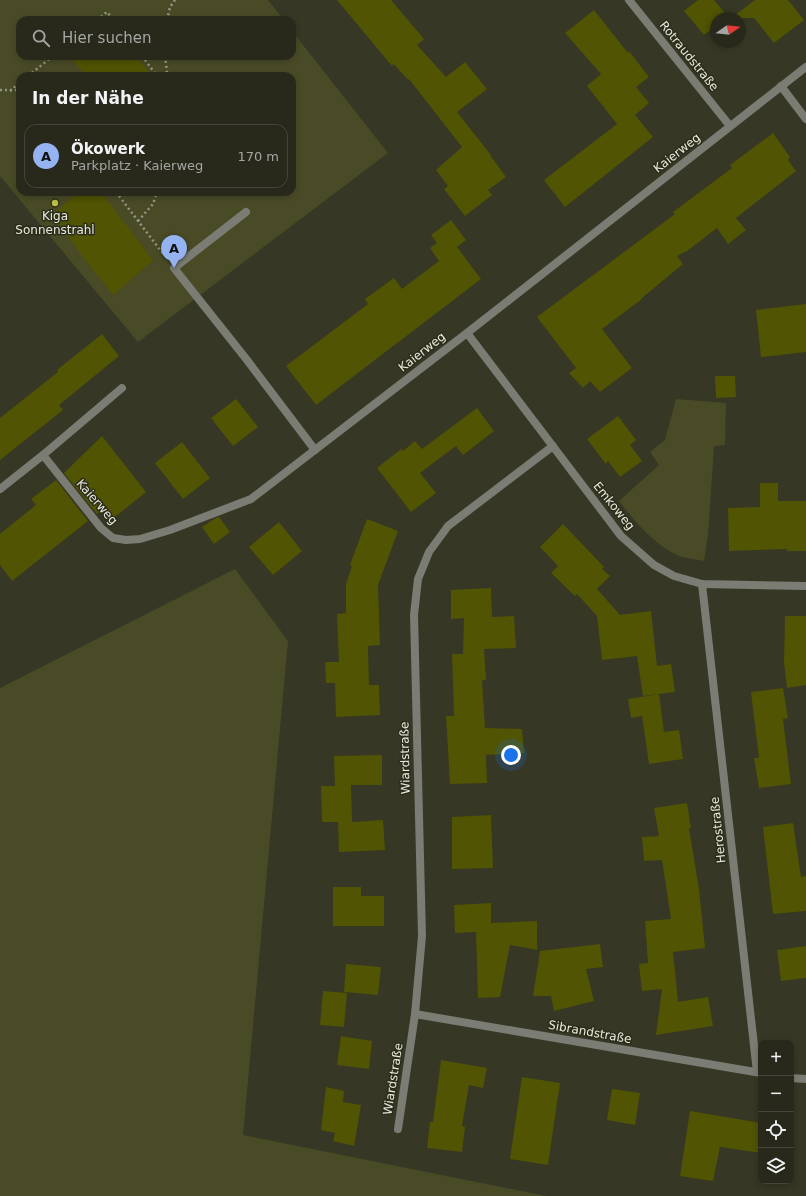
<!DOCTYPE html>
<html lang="de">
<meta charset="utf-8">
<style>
body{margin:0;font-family:"DejaVu Sans",sans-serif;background:#303124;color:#f1f3f6}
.controls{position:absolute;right:12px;bottom:12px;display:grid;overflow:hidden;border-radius:8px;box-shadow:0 2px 6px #0003}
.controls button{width:36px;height:36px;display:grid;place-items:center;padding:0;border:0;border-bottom:1px solid #44453a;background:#28291b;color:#f1f3f6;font:20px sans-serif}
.compass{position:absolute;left:710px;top:12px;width:36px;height:36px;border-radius:50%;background:#28291b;box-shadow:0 2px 6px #0003;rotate:76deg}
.you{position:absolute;left:511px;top:755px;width:14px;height:14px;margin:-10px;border:3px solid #fff;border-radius:50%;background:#1a73e8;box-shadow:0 0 0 6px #1a73e833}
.badge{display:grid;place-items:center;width:26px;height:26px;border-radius:50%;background:#95b2f1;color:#111;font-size:13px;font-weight:700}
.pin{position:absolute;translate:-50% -33px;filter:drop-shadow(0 1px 2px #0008)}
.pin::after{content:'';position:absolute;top:21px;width:14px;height:12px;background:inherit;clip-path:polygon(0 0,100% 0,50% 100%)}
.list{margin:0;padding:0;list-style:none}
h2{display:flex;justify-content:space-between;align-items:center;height:52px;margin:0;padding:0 16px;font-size:17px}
h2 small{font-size:13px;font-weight:400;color:#a5a6a3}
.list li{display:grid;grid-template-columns:26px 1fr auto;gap:12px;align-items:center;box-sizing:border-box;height:64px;margin:0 8px 8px;padding:0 8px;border:1px solid #44453a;border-radius:12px}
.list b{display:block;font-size:15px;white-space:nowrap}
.list p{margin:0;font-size:13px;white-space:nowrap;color:#a5a6a3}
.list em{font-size:13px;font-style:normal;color:#a5a6a3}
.icon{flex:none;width:22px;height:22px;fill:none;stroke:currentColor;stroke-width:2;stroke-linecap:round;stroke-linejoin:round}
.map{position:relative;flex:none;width:806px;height:1196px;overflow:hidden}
.search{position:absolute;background:#28291b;box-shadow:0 2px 6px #0003;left:16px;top:16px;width:280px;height:44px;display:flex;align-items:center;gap:10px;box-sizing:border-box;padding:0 14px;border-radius:12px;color:#a5a6a3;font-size:15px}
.panel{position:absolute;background:#28291b;box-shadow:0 2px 6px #0003;left:16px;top:72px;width:280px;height:124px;border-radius:12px}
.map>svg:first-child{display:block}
.green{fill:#494b26;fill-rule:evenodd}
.building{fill:#515403}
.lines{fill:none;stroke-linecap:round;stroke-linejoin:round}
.path{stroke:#959686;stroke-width:2.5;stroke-dasharray:2 3;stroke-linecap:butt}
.service{stroke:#7b7c73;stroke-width:8}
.minor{stroke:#7b7c73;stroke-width:8}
.poi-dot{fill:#bac046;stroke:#2c2d1a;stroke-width:1.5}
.labels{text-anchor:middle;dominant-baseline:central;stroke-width:3;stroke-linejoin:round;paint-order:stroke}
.street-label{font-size:12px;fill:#e9eade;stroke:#2c2d1a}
.poi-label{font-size:12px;fill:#e9eade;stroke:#2c2d1a}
</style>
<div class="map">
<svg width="806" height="1196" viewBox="0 0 806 1196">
<rect width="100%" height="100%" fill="#363724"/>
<g class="green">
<path d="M 0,0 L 268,0 L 284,20 L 20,20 L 20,56 L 292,56 L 292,31 L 388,153 L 138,342 L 0,176 ZM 20,76 L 292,76 L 292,192 L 20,192 Z"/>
<path d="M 676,399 L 726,403 L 725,445 L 714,446 L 708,535 L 704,561 C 693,559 681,558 671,552 C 650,540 634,520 619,501 L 659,465 L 650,452 L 665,440 Z"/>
<polygon points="235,569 288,641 243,1135 546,1196 0,1196 0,688"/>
</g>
<g class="building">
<polygon points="337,0 391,0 424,39 417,45 446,77 465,62 487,89 457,112 491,155 490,155 506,177 488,190 492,195 465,216 444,189 448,186 436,170 462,147 409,79 408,80 394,64 392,66"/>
<polygon points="698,0 714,0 729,18 716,18 716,26 704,35 684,11"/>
<polygon points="755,0 788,0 804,20 774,43 754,18 731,18"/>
<polygon points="594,10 628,53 629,51 649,77 636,87 649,103 635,115 653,137 565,207 544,180 617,124 587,86 601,74 565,33"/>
<polygon points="70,56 136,56 152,76 86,76"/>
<polygon points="773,133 790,157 788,160 796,171 736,218 746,230 728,244 717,228 687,251 677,256 683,264 642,298 642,299 602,329 632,368 600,392 590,381 583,388 569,373 576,368 537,317 675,214 673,212 732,168 730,165"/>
<polygon points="79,192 101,192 153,260 113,295 82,256 53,214"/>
<polygon points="451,220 466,240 457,247 481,279 316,405 286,366 368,304 365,299 394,278 402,289 439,261 430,248 437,243 431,235"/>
<polygon points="806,304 806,352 761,357 756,310"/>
<polygon points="102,334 119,356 59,405 63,410 0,460 0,418 58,372 57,370"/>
<polygon points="715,376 735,376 736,397 716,398"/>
<polygon points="236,399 258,427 233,446 211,418"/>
<polygon points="477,408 494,431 463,455 456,446 420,473 436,493 411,512 377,468 401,449 403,451 415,441 422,449"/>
<polygon points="618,416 636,440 630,445 642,461 620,477 608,461 606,464 587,439"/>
<polygon points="102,436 146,492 110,521 101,511 97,514 64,473"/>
<polygon points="182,442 210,478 183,499 155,463"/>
<polygon points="56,480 88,521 12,581 0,565 0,534 36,505 31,499"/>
<polygon points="760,483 778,483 778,501 806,501 806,551 787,551 787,549 729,551 728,508 760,507"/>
<polygon points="219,517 230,532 214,544 202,527 214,519"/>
<polygon points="367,519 398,531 378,585 380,645 368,646 369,685 379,685 380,715 336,717 335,683 326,683 325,662 339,662 337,614 346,613 346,584 352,566 350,565"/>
<polygon points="279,522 302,551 273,575 249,547"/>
<polygon points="563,524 604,567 602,569 610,576 597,589 620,615 651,611 657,666 671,664 675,692 643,696 637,656 602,660 597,616 577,594 575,596 551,573 558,566 540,547"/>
<polygon points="491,588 492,617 514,616 516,648 484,649 486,680 482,680 485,728 522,729 524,753 486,755 487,783 450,784 446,716 454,716 452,654 463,654 464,618 451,619 451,590"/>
<polygon points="785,616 806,616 806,685 787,688 784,663"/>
<polygon points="783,688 788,718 783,719 791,784 759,788 754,758 759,758 751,692"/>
<polygon points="659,694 664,732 679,730 683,759 649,764 642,716 631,718 628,699"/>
<polygon points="382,755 382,785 351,785 352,822 383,820 385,850 339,852 338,822 322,822 321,786 340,786 335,786 334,756"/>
<polygon points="687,803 691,828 689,828 699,889 705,948 673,952 678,1002 708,997 713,1026 656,1035 662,989 642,991 639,964 648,963 645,921 671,919 662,860 644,861 642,837 659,836 654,808"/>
<polygon points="491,815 493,868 452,869 452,817"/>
<polygon points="793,823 801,877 806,876 806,911 773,914 763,827"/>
<polygon points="333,887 361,887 361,896 384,896 384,926 333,926"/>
<polygon points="491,903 491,923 537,921 537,950 510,945 500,997 478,998 476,932 455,933 454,905"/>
<polygon points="600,944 603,967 586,969 594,1001 554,1011 551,996 533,996 540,951"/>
<polygon points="806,946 806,978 781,981 777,950"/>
<polygon points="346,964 381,967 378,995 344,992"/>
<polygon points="323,991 347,993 344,1027 320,1025"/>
<polygon points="341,1036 372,1041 369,1069 337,1065"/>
<polygon points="441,1060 487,1068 483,1088 469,1085 462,1126 465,1127 462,1152 427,1148 430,1122 433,1122"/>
<polygon points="522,1077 560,1083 548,1165 510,1159"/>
<polygon points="326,1087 344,1091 343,1102 361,1105 354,1146 333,1141 335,1133 321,1130"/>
<polygon points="612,1089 640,1093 635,1125 607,1120"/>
<polygon points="690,1111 761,1123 761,1153 720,1147 713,1181 680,1176"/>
</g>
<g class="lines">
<g class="path">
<polyline points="97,20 107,12 114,20"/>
<polyline points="167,20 170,7 175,0"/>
<polyline points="142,56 157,76"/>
<polyline points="165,56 167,72 173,76"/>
<polyline points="28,76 53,56"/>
<polyline points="161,76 167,72 168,76"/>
<polyline points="0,90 20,90"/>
<polyline points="10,91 20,82"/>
<polyline points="116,192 164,255"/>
<polyline points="138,221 153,204 157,192"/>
</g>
<polyline class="service" points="246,212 174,268 247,360 315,450"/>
<g class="minor">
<polyline points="629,0 730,126"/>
<polyline points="781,86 806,119"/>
<polyline points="467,333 621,536 654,565 674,576 702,584 806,586"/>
<polyline points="43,455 122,388"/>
<polyline points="0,489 43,455 101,528 113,538 126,540 140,539 170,530 251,499 467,333 806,67"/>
<polyline points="702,584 757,1072"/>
<polyline points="415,1014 761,1073"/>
<polyline points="791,1078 806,1079"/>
<polyline points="398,1129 415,1014 422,936 414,615 418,579 429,552 448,526 553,446"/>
</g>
</g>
<circle class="poi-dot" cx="55" cy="203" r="4"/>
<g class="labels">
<g class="street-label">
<text transform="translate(689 56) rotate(51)">Rotraudstraße</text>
<text transform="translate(677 153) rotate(-38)">Kaierweg</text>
<text transform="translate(422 352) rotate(-38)">Kaierweg</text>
<text transform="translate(97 502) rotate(49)">Kaierweg</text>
<text transform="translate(614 506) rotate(51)">Emkoweg</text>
<text transform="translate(405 758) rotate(-91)">Wiardstraße</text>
<text transform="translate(718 830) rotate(-96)">Herostraße</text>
<text transform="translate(590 1032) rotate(10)">Sibrandstraße</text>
<text transform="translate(393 1079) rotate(-81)">Wiardstraße</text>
</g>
<g class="poi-label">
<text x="55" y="216">Kiga<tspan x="55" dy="14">Sonnenstrahl</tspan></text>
</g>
</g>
</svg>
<div class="controls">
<button>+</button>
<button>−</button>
<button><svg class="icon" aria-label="locate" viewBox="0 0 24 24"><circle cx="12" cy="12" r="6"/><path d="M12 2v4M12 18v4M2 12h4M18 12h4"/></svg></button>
<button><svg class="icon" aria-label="layers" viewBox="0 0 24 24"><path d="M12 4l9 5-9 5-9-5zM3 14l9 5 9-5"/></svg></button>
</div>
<svg class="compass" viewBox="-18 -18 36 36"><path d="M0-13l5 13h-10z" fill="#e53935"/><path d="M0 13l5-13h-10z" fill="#a5a6a3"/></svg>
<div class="you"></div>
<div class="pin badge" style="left:174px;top:268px">A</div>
<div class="search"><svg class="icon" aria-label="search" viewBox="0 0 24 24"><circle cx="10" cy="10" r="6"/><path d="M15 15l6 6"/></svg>Hier suchen</div>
<section class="panel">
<h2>In der Nähe<small></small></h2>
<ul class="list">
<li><span class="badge">A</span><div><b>Ökowerk</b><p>Parkplatz · Kaierweg</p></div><em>170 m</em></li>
</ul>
</section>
</div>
